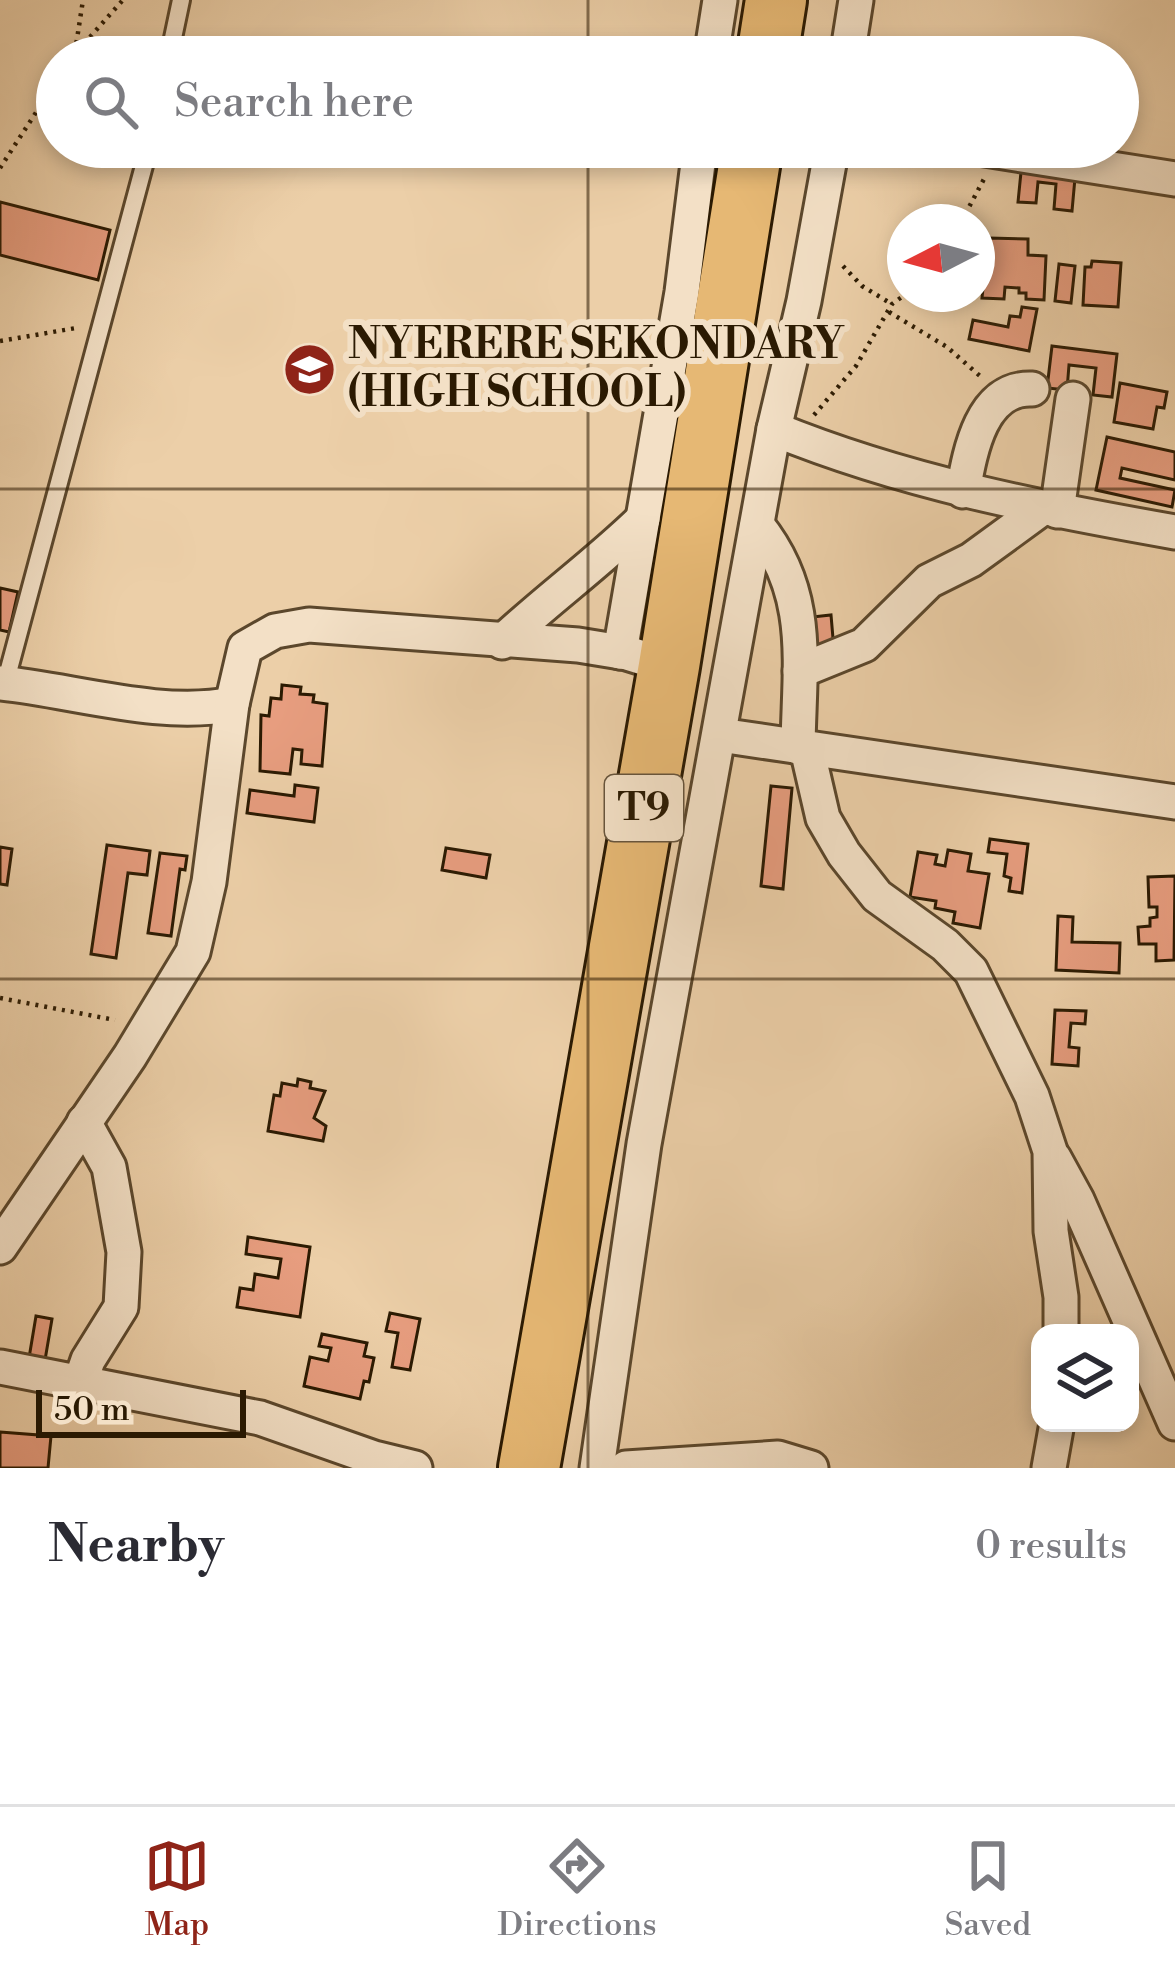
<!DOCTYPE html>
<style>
body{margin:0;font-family:"Libre Bodoni",serif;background:#f2f2f3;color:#2b2b33}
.controls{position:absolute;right:36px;bottom:36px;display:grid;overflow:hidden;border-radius:24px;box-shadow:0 6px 18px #0003}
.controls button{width:108px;height:108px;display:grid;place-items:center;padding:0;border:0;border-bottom:3px solid #e1e1e2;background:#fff;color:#2b2b33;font:60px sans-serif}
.compass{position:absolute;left:887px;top:204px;width:108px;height:108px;border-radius:50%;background:#fff;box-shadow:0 6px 18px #0003;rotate:264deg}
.scale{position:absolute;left:36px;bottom:30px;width:210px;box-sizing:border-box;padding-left:12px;border:6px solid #2b1a02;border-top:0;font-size:33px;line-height:42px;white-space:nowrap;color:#2b1a02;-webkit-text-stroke:9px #f3e0c6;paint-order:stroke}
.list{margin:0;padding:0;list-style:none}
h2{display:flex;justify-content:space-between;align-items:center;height:156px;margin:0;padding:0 48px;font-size:51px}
h2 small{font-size:39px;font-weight:400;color:#7c7c81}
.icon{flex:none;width:66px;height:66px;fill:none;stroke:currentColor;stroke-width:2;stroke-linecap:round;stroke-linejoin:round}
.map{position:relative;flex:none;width:1175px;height:1468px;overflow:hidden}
.search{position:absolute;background:#fff;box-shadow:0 6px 18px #0003;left:36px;right:36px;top:36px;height:132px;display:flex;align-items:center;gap:30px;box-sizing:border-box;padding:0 42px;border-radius:66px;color:#7c7c81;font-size:45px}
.sheet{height:336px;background:#fff}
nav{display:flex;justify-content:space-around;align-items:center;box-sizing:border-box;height:168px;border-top:3px solid #e1e1e2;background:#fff;font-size:33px;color:#7c7c81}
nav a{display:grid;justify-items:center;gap:6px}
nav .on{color:#8f2418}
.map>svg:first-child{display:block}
.building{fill:#e79d7f;stroke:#2b1a02;stroke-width:3}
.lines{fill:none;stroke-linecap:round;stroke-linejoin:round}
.lane-casing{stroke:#5b472c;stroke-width:22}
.street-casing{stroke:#5b472c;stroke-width:39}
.highway-casing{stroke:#2b1a02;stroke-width:66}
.path{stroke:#2b1a02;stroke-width:4.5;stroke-dasharray:3 6;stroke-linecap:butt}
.lane{stroke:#f3e0c6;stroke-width:16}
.street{stroke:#f3e0c6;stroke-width:33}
.highway{stroke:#e6b874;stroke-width:60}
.grid{fill:none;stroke:#2b1a02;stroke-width:3;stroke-opacity:0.55}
.labels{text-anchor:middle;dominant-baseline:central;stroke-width:12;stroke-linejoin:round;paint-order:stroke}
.shield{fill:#f3e0c6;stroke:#67553d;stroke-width:3}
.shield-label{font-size:39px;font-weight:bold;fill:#2b1a02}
.poi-label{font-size:42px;font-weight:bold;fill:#2b1a02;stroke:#f3e0c6;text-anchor:start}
</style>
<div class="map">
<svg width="1175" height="1468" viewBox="0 0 1175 1468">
<rect width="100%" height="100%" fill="#eccfa8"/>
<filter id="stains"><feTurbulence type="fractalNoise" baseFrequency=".00167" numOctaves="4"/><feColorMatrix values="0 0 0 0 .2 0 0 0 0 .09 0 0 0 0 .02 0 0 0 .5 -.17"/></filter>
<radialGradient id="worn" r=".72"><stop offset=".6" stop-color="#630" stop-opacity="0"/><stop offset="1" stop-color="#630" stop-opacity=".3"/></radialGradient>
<g class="building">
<polygon points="1022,162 1076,167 1072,211 1054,209 1056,184 1038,182 1036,203 1018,202"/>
<polygon points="0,202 110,230 98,280 0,255"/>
<polygon points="988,238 1028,239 1028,255 1046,256 1044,300 1026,299 1026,293 1019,293 1019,288 1005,287 1004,299 982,298"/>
<polygon points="1092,261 1121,263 1118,307 1083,305 1085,267 1091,267"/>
<polygon points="1059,264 1075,266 1071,303 1055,301"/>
<polygon points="1022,307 1037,309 1029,351 969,339 973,320 1008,327 1010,316 1020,317"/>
<polygon points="1052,346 1117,354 1112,397 1093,395 1096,368 1069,365 1067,390 1047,388"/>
<polygon points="1120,383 1167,392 1164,408 1157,407 1153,429 1114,422"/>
<polygon points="1107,437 1175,452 1175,480 1122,468 1120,478 1175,490 1172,507 1096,490"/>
<polygon points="0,588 18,592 9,632 0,630"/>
<polygon points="831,615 834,650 816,652 812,617"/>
<polygon points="282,685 301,687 300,694 314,695 313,702 327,704 322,766 301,764 302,750 293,749 290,774 260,771 261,715 269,716 271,698 281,699"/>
<polygon points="295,785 318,788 314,822 247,813 250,790 294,796"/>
<polygon points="771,786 792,788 783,889 761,886"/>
<polygon points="990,839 1028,844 1022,893 1009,891 1011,878 1004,876 1007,854 988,852"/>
<polygon points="107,845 150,851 147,875 128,873 116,958 91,954"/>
<polygon points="0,847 12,849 7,885 0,884"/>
<polygon points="446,848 490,855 486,878 442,870"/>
<polygon points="948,850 971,854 968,871 989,874 980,928 953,923 955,912 935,908 936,901 910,897 918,852 937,855 935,864 945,866"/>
<polygon points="160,853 187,856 185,870 180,869 171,936 148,933"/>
<polygon points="1175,876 1174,960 1156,961 1156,944 1139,944 1138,927 1150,926 1150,918 1157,917 1157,907 1149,907 1148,877"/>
<polygon points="1058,916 1073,917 1072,942 1120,943 1119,973 1056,970"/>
<polygon points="1055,1010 1086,1011 1085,1024 1071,1023 1069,1047 1079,1048 1078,1066 1052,1064"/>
<polygon points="298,1079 311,1082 310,1088 325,1091 314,1118 326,1126 323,1141 268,1131 274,1095 280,1096 282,1083 297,1086"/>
<polygon points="248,1237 310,1247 300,1317 237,1307 240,1288 253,1290 255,1274 278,1278 281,1259 246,1254"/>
<polygon points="390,1313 420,1319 410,1370 392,1367 398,1333 386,1331"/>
<polygon points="36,1316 52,1319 45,1360 29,1358"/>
<polygon points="322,1334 367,1343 364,1356 374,1358 369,1382 364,1381 360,1399 304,1386 310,1357 328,1361 331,1348 319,1346"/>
<polygon points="0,1432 51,1436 48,1468 0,1468"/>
</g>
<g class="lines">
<defs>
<g id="lane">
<polyline points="169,57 181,0"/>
<polyline points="5,684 149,147"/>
</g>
<g id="street">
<polyline points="711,57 720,0"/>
<polyline points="847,57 856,0"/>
<polyline points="972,147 1175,179"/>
<path d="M 774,429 C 904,482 1038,508 1175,532"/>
<path d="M 963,491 C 970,452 981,387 1032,389"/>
<polyline points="1057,511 1073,399"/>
<path d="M 757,525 C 813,594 799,665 798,747"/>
<path d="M 502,642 C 548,599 598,563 643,519"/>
<polyline points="620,652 682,292 700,147"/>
<polyline points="800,671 864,645 929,581 971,560 1041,509"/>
<path d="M 0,683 C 71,690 162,719 232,704"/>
<polyline points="720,735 1175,802"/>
<polyline points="807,749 823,818 844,854 877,896 945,945 971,971 1032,1096 1050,1151 1051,1231 1061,1297 1061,1333"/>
<polyline points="1054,1158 1077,1200 1175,1423"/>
<polyline points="0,1247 130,1056 193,952 209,882 232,704 245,648 275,631 309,625 578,645 627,653 669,666"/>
<polyline points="0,1367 260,1418 374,1458 415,1468"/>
<polyline points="80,1383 88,1360 121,1307 124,1252 109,1167 84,1122"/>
<polyline points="597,1468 644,1144 774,429 804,301 832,147"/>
<polyline points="626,1468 778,1458 811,1468"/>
<polyline points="1049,1468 1057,1423"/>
</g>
<g id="highway">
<polyline points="767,57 776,0"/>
<polyline points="529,1468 669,666 752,147"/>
</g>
</defs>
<use href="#lane" class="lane-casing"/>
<use href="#street" class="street-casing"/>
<use href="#highway" class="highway-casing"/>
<g class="path">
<polyline points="75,52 83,0"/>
<polyline points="72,57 123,0"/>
<polyline points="0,168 57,80"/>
<polyline points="961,222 984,179"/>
<polyline points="843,266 862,286 890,303"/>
<polyline points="889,312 947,347 980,376"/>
<polyline points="0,341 76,328"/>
<polyline points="814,415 856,366 892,304 906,294"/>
<polyline points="0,998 115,1020"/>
</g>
<use href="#lane" class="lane"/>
<use href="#street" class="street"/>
<use href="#highway" class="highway"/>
</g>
<path class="grid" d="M 588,0 L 588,57M 588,147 L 588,1468M 0,489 L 1175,489M 0,979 L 1175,979"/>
<defs>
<symbol id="school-disc" viewBox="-11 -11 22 22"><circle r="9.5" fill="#8f2418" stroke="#f3e0c6"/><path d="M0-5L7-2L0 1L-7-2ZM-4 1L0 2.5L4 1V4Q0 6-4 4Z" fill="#fff"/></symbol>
</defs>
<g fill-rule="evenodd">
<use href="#school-disc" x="280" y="340" width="59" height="59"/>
</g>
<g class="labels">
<rect class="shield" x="605" y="775" width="78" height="66" rx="9"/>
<g class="shield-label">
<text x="644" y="808">T9</text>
</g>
<g class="poi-label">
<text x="348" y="345">NYERERE SEKONDARY<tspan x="348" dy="48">(HIGH SCHOOL)</tspan></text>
</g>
</g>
<rect width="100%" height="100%" filter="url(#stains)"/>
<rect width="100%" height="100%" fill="url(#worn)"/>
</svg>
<div class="controls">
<button><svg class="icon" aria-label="layers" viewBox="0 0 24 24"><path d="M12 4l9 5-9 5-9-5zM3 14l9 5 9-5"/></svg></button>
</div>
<svg class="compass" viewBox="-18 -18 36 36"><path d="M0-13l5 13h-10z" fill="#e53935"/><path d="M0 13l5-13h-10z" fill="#7c7c81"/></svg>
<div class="scale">50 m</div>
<div class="search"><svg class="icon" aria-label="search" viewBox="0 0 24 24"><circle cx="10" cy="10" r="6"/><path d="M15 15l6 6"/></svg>Search here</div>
</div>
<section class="sheet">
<h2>Nearby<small>0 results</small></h2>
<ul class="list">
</ul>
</section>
<nav>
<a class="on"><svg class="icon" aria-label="map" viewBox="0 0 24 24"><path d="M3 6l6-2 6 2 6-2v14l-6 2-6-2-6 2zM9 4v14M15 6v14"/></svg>Map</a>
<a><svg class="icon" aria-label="directions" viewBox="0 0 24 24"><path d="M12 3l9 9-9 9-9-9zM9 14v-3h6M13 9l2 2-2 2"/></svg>Directions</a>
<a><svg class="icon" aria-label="saved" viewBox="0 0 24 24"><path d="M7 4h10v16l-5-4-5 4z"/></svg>Saved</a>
</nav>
